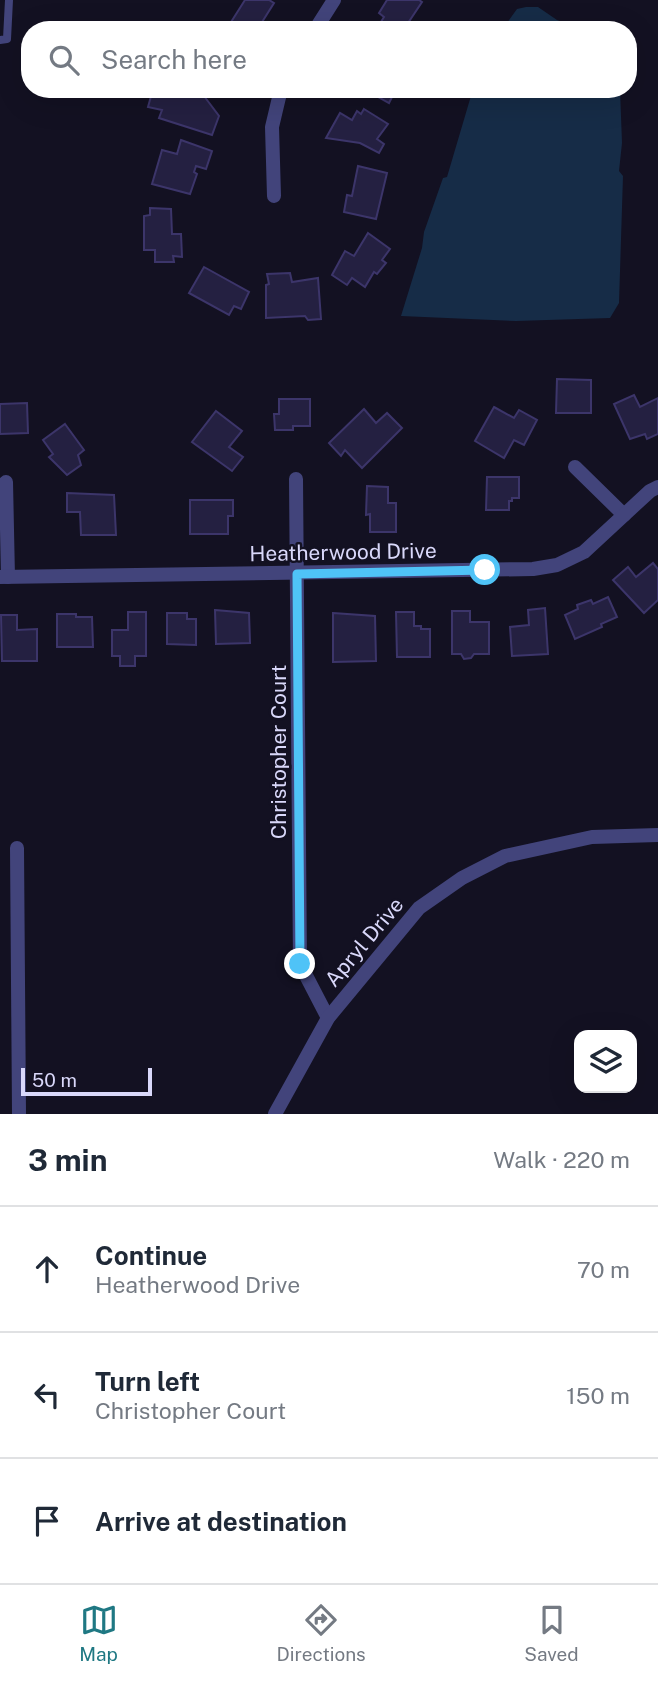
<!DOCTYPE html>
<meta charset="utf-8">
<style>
body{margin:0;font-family:"Public Sans",sans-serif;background:#f2f2f3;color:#1f2937}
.controls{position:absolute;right:21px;bottom:21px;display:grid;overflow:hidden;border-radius:14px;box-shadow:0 7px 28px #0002}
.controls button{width:63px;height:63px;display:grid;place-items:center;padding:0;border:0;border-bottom:2px solid #e0e1e3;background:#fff;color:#1f2937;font:35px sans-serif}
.scale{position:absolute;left:21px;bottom:18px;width:131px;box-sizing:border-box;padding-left:7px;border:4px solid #d9d8fa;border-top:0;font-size:19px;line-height:24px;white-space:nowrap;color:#d9d8fa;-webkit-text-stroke:5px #131122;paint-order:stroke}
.stop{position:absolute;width:21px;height:21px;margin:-16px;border:5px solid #4fc3f7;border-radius:50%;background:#fff}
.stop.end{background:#4fc3f7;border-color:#fff;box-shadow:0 2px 7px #0008}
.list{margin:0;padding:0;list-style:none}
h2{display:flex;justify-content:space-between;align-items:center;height:91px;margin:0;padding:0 28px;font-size:30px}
h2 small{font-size:23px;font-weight:400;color:#747a83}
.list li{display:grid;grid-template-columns:46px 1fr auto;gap:21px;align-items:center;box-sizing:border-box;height:126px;padding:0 28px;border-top:2px solid #e0e1e3}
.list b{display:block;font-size:26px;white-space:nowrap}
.list p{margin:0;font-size:23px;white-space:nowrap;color:#747a83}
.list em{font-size:23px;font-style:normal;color:#747a83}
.icon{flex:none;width:38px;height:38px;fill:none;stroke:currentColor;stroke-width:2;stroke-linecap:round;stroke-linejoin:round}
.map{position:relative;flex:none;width:658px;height:1114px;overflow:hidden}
.search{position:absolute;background:#fff;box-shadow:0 7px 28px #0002;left:21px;right:21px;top:21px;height:77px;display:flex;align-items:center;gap:18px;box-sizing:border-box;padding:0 24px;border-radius:28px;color:#747a83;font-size:26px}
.sheet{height:469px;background:#fff}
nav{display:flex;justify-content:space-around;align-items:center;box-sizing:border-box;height:98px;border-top:2px solid #e0e1e3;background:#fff;font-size:19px;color:#747a83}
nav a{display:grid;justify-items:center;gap:4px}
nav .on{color:#1f7883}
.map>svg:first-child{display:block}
.water{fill:#162c47}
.building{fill:#242041;stroke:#3c356a;stroke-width:2}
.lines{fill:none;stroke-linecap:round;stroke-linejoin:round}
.lane{stroke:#42447b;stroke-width:8}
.street{stroke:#42447b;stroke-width:14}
.route{stroke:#4fc3f7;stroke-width:9}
.labels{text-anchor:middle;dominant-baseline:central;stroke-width:5;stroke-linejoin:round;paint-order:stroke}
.street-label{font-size:21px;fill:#d9d8fa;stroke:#131122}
</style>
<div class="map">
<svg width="658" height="1114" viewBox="0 0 658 1114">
<rect width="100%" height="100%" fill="#131122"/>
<g class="water">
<polygon points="526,7 538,7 557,20 583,30 502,30 517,9"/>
<polygon points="473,89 620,89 622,143 619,171 623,176 619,303 610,318 516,321 401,316 422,248 424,232 443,178 447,177"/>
</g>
<g class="building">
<polygon points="245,0 269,0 274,3 257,30 226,30"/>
<polygon points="387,0 419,0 422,2 404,29 376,30 384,17 379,13"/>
<polygon points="153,89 167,94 168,89 211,89 208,97 204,96 219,116 212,135 159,118 162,110 148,107"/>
<polygon points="364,89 396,89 389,103"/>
<polygon points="364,109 388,124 377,139 384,144 379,153 360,143 326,138 340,113 352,120 357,111 361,114"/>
<polygon points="181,140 212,151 206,169 196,166 194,172 197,174 190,194 152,184 162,150 177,154"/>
<polygon points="358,166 387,173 376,219 344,212 347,195 352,196"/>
<polygon points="150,208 171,209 172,234 181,234 182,257 173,256 174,262 155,262 155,250 144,250 144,216 150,215"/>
<polygon points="368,233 390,249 382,260 386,263 377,274 374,272 365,287 352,278 347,285 332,275 345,251 354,256"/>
<polygon points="204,267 249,292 241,309 234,306 229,315 189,293"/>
<polygon points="290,273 292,282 318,278 321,319 308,320 305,316 266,318 266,285 269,284 267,274"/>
<polygon points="557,379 591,380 591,413 556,413"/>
<polygon points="634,395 640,407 658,398 658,434 647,439 645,434 630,439 614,404"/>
<polygon points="279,399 310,399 310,426 293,426 293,430 275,430 274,414 279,414"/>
<polygon points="27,403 28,433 0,434 0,404"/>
<polygon points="494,407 514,418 519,410 537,420 524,445 514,440 504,458 475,441"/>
<polygon points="364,409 376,423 387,413 402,428 362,468 345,450 341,456 329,443"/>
<polygon points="216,411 242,431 229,447 243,457 232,471 192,442"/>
<polygon points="65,424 84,450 78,455 81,465 67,475 49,457 53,454 43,440"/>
<polygon points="487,477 519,477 519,498 512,498 512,501 509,501 509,510 486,510"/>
<polygon points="367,486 388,487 388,503 396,503 396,532 370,532 370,514 366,515"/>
<polygon points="67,493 114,495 116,535 81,535 80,512 67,512"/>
<polygon points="190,500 233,500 233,516 228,516 228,534 190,534"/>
<polygon points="653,563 658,569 658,600 644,613 613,580 628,567 636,577"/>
<polygon points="608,597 617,617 601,624 602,627 575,639 565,615 578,609 577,605 591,600 593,604"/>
<polygon points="545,608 548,654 512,656 510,627 529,625 528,610"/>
<polygon points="215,610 249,613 250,643 216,644"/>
<polygon points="452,611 470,611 470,622 489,622 489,654 474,654 471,658 464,659 461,654 452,654"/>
<polygon points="128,612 146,612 146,656 135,656 135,666 120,666 120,656 112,656 112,630 128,630"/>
<polygon points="396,612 414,612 414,626 421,626 421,629 430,629 430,657 397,657"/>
<polygon points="167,613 187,613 187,619 196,619 196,645 167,644"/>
<polygon points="333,613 375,616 376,661 333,662"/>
<polygon points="57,614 76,614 76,617 92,617 93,647 57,647"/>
<polygon points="1,615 17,615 17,630 37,629 37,661 2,661"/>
</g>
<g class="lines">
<polyline class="lane" points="0,40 7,39 9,0"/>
<g class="street">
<polyline points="315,30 334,0"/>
<polyline points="274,196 272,127 281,89"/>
<polyline points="575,467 624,515"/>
<polyline points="296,479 300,964 328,1018"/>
<polyline points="6,482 8,577"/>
<polyline points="0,577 533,569 557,565 584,552 650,491 658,487"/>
<polyline points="17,848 19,1114"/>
<polyline points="275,1114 328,1018 419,908 462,878 505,856 592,837 658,835"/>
</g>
</g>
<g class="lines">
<polyline class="route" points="300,964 297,574 485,570"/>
</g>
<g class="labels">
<g class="street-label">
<text transform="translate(343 552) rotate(-1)">Heatherwood Drive</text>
<text transform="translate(278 752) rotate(-90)">Christopher Court</text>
<text transform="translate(364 942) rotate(-50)">Apryl Drive</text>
</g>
</g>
</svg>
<div class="controls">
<button><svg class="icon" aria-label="layers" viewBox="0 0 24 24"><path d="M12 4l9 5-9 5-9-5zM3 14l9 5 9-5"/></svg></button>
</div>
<div class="scale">50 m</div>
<div class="stop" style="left:485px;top:570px"></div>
<div class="stop end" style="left:300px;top:964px"></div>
<div class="search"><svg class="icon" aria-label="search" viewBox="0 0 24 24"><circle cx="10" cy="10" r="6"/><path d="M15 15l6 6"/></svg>Search here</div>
</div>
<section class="sheet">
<h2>3 min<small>Walk · 220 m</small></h2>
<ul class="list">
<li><svg class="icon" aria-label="ahead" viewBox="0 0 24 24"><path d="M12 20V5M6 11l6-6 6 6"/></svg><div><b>Continue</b><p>Heatherwood Drive</p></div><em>70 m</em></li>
<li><svg class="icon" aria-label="left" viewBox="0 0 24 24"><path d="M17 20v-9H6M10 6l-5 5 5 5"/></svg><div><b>Turn left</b><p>Christopher Court</p></div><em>150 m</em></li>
<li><svg class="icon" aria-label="arrive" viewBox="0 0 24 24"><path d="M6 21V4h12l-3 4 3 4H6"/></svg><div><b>Arrive at destination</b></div></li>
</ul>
</section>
<nav>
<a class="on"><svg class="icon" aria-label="map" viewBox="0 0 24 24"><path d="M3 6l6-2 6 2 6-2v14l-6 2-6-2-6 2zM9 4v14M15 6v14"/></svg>Map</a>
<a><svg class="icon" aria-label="directions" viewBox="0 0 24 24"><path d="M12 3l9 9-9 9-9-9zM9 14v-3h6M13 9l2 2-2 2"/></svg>Directions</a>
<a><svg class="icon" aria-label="saved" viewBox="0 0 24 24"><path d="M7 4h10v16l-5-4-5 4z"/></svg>Saved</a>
</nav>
